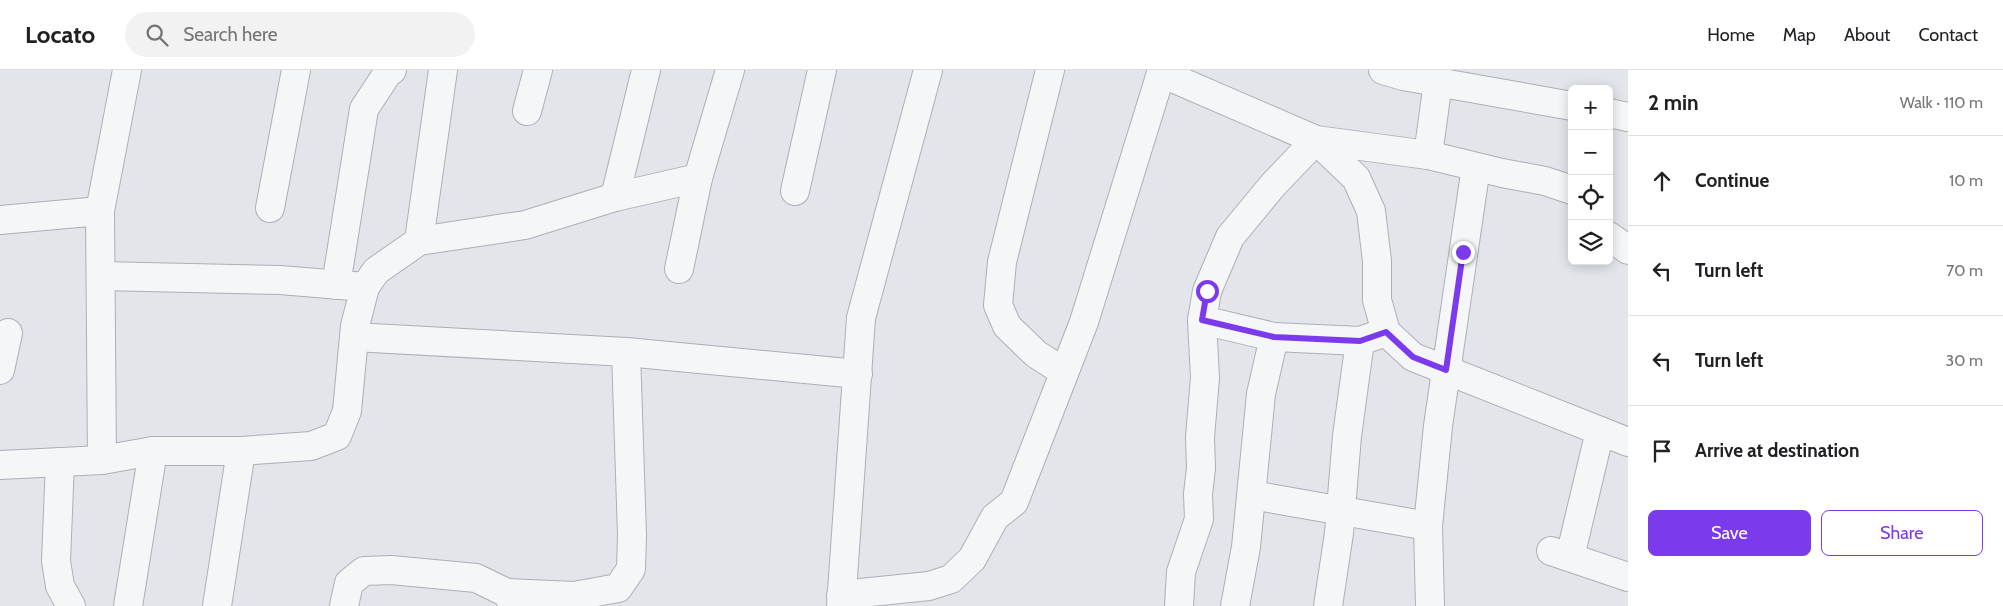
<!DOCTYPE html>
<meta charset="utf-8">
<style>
body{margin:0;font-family:Cabin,sans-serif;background:#f2f2f2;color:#202124}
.controls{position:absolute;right:15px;top:15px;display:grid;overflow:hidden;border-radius:8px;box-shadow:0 2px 12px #0003}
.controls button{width:45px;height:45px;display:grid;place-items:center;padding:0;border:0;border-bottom:1px solid #e0e0e0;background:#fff;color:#202124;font:25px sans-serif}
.stop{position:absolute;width:15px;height:15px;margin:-11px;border:4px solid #7c3aed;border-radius:50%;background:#fff}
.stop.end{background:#7c3aed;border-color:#fff;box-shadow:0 1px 5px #0008}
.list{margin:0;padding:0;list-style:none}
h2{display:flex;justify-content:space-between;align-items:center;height:65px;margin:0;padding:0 20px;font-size:21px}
h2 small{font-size:16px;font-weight:400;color:#757577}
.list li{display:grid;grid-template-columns:32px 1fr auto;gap:15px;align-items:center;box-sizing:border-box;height:90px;padding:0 20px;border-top:1px solid #e0e0e0}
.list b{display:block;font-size:19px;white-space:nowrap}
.list em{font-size:16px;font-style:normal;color:#757577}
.actions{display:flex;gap:10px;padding:15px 20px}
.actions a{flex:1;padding:11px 0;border:1px solid #7c3aed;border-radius:8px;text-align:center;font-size:18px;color:#7c3aed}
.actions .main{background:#7c3aed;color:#fff}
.icon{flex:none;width:28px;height:28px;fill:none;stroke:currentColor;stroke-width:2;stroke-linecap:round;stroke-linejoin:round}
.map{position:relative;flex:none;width:1628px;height:536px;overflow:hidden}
header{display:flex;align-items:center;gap:30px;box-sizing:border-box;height:70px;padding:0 25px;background:#fff;border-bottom:1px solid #e0e0e0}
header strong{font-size:24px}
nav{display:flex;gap:28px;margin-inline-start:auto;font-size:18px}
.search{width:350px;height:45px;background:#f2f2f2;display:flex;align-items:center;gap:12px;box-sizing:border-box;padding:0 18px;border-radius:28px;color:#757577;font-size:19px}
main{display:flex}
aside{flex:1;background:#fff}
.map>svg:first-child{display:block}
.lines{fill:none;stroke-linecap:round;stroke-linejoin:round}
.minor-casing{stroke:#acafb7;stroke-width:30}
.minor{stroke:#f5f6f8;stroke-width:28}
.route{stroke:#7c3aed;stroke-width:6}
</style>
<header>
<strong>Locato</strong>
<div class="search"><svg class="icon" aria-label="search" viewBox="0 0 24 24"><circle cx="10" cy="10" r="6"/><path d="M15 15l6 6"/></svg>Search here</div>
<nav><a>Home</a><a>Map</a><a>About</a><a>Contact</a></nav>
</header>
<main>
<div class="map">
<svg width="1628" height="536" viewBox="0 0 1628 536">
<rect width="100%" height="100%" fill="#e3e5ea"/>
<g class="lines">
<defs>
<g id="minor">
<polyline points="1050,0 1002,192 998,235 1007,256 1036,284 1064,302"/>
<polyline points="1383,0 1403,6 1572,36"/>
<polyline points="1161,3 1316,70 1356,108 1371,141 1377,191 1377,230 1386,262 1413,287 1628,372"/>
<polyline points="527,41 538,0"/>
<polyline points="1609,43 1628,47"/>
<polyline points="1428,85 1438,12"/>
<polyline points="795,121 822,0"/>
<polyline points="615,127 646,0"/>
<polyline points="270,138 296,0"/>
<polyline points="0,150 100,141"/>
<polyline points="1609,166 1628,180"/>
<polyline points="419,171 443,0"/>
<polyline points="679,199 698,108 730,0"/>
<polyline points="101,206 280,210 365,217"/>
<polyline points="336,215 364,39 387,4 392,0"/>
<polyline points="1202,250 1207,221 1230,167 1273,115 1316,70 1428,85 1502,103 1545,111 1572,120"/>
<polyline points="354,267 626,282 858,304"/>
<polyline points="0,300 8,263"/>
<polyline points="102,390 100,141 127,0"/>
<polyline points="60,392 56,491 60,516 71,536"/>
<polyline points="0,395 102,390 153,381 241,381 311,376 337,366 347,341 355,256 365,217 376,201 419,171 525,155 615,127 698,108"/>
<polyline points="1252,425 1428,456"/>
<polyline points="1551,481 1628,507"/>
<polyline points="1570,487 1600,361"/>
<polyline points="507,523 574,526 618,518 631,499 632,465 626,282"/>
<polyline points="841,525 929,516 951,509 972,489 995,447 1014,432 1084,252 1162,0"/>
<polyline points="128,536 153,381"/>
<polyline points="217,536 241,381"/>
<polyline points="344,536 349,513 364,501 391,500 476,508 507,523 514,536"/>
<polyline points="841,536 861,248 928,0"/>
<polyline points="1179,536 1181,502 1199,449 1198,424 1201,398 1200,367 1205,308 1202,250 1274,267 1360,271 1386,262"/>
<polyline points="1235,536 1246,477 1261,324 1274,267"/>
<polyline points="1328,536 1339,463 1347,366 1360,271"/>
<polyline points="1430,536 1428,456 1438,356 1476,97"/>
</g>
</defs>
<use href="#minor" class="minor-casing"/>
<use href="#minor" class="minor"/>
</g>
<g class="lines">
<polyline class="route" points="1207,221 1202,250 1274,267 1360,271 1386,262 1413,287 1446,300 1463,182"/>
</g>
</svg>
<div class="controls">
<button>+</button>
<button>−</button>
<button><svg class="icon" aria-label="locate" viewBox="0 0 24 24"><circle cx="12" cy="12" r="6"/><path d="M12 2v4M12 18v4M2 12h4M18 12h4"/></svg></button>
<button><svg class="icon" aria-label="layers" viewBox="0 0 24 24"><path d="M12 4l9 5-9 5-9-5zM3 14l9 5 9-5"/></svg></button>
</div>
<div class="stop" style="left:1207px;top:221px"></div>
<div class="stop end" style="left:1463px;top:182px"></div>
</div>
<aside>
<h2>2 min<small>Walk · 110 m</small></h2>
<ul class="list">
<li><svg class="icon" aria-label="ahead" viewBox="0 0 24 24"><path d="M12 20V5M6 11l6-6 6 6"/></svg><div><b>Continue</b></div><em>10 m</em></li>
<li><svg class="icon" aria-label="left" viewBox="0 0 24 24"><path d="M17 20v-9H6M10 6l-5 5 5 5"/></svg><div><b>Turn left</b></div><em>70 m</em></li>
<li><svg class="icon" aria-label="left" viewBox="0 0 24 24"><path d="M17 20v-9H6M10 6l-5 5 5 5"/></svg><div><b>Turn left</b></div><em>30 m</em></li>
<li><svg class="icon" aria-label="arrive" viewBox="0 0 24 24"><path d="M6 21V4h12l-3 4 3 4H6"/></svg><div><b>Arrive at destination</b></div></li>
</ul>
<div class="actions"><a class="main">Save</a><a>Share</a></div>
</aside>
</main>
